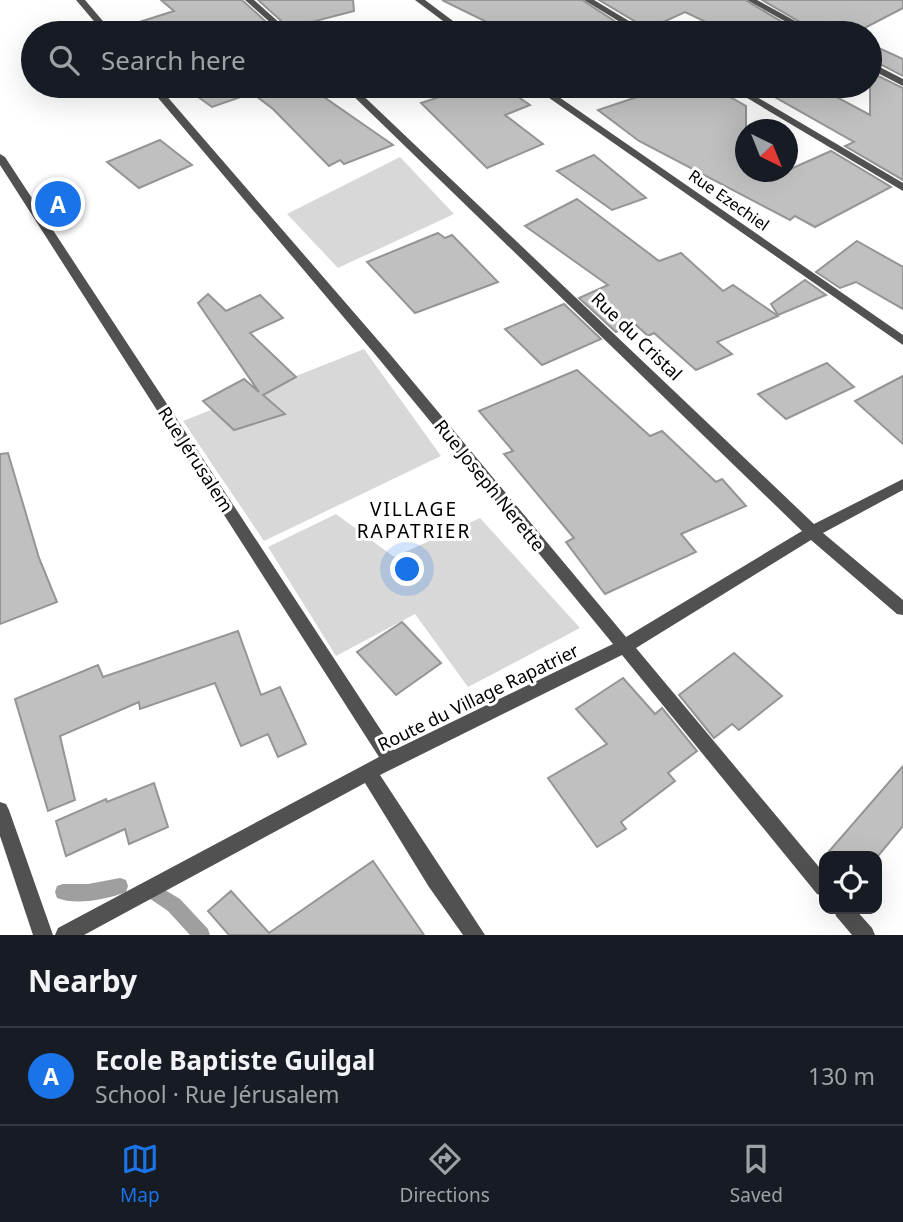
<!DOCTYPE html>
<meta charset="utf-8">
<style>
body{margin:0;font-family:"Noto Sans",sans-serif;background:#242831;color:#f1f3f6}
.controls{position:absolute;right:21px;bottom:21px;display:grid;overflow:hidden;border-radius:14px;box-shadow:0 7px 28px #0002}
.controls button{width:63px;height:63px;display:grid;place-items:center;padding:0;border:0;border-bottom:2px solid #363941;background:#171b24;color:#f1f3f6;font:35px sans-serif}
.compass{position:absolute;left:735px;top:119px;width:63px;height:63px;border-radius:50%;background:#171b24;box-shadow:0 7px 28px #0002;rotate:137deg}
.you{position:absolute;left:408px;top:570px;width:24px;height:24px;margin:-18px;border:5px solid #fff;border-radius:50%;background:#1a73e8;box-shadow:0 0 0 10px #1a73e833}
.badge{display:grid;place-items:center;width:46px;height:46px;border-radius:50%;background:#1a73e8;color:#fff;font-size:23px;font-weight:700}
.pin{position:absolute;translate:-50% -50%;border:4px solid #fff;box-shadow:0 2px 7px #0006}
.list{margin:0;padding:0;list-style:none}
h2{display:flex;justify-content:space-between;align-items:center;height:91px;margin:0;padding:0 28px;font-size:30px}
h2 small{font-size:23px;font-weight:400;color:#9ea1a6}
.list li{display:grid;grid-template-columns:46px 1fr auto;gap:21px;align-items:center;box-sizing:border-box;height:98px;padding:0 28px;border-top:2px solid #363941}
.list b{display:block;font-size:26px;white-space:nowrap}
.list p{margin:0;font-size:23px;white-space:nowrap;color:#9ea1a6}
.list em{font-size:23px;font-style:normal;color:#9ea1a6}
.icon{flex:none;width:38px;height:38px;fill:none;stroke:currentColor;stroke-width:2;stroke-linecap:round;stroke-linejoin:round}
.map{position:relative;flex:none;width:903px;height:935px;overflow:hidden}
.search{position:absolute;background:#171b24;box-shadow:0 7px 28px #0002;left:21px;right:21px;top:21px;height:77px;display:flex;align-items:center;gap:18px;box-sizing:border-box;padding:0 24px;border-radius:38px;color:#9ea1a6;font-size:26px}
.sheet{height:189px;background:#171b24}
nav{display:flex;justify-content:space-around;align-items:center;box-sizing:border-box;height:98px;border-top:2px solid #363941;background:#171b24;font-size:19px;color:#9ea1a6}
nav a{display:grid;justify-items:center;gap:4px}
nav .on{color:#1a73e8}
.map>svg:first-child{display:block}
.green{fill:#d8d8d8}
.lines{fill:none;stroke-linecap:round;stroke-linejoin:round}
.stream{fill:#9f9f9f;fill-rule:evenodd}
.building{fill:#c0c0c0;stroke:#959595;stroke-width:2}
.street{fill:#515151;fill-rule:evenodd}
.labels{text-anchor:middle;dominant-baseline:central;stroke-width:6;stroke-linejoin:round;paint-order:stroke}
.far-street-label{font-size:16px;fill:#000;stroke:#fff}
.street-label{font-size:18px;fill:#000;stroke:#fff}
.neighbourhood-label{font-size:19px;letter-spacing:2px;fill:#000;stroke:#fff}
</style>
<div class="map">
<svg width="903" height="935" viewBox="0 0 903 935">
<rect width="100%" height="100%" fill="#fff"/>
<g class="green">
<polygon points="400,157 454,214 338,268 287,214"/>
<polygon points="364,349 441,456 264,541 183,421"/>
<polygon points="336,514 394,557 480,518 580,628 468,687 415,614 336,656 268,547"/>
</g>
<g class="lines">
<g class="stream">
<path d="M 120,878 L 126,880 L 128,886 L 126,892 C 108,899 76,906 57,898 L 55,892 L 57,886 L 63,884 L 88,884 Z"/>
<polygon points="155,884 180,899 208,929 210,935 190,935 168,911 149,898 147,892 149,886"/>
</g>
</g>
<g class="building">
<polygon points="161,0 242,0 276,31 266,33 116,33 114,30 174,11"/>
<polygon points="258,0 353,0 354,11 289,28"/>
<polygon points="442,0 582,0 633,33 509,33"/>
<polygon points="599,0 745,0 801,33 729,33 685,12 648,29"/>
<polygon points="762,0 903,0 903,8 855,33 819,33"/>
<polygon points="870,44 903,59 903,76 870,59"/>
<polygon points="870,72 903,88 903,180 845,146 854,142 755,86 816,86 870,115"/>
<polygon points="183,86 308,86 393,145 344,164 340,160 329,166 273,109 252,93 212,107"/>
<polygon points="473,86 502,86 530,105 505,115 543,144 487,168 421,103"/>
<polygon points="615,86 711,86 746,106 746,172 765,172 775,176 831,151 891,187 815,227 795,216 790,220 639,141 598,110 637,97"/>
<polygon points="160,140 192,165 139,188 107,162"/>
<polygon points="594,155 646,198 612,210 557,171"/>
<polygon points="577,199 659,261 681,253 723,291 733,285 778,316 717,342 732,354 696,370 654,333 648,336 635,324 616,332 579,298 608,285 525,226"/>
<polygon points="438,233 445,238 452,235 498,282 415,313 367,262"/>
<polygon points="857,241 903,267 903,309 856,282 840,288 816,272"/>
<polygon points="805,280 826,295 778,315 771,304"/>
<polygon points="208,294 226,311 260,295 283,318 250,333 296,377 263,395 285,414 234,430 203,401 244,379 259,392 198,303"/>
<polygon points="564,304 601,339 542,365 505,329"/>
<polygon points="827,363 854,387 786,419 758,394"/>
<polygon points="577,370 650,436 662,431 716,482 722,479 746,506 681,534 696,552 605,594 566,542 574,538 504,454 513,451 479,411"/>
<polygon points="903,376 903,444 855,401"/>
<polygon points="8,453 39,558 57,602 0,624 0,454"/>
<polygon points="402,622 441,663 396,695 357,652"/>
<polygon points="238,631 261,695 280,687 306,744 278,757 268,734 241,746 215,683 140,709 139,702 60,736 75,800 48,811 15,699 98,665 103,677"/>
<polygon points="734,653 782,696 739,730 732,724 714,738 679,695"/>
<polygon points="623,678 655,714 662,708 697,751 668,773 675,781 621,822 626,829 597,847 548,778 607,744 576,709"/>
<polygon points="903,766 903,826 878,856 825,856"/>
<polygon points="154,783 168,827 129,844 125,829 66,856 56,821 106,799 107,802"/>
<polygon points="373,861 424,935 229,935 208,911 231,891 269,933"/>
</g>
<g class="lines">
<g class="street">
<polygon points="76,0 85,0 113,33 104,33"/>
<polygon points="245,0 254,0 291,33 282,33"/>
<polygon points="415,0 425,0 469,33 459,33"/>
<polygon points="584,0 594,0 649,33 638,33"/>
<polygon points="747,0 757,0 817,33 806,33"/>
<polygon points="870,62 903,79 903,86 870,69"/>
<polygon points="148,86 158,86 389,353 626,637 802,531 343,86 353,86 814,524 903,479 903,490 823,533 903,600 903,615 897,614 811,540 636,648 824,873 824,896 817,894 622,655 380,775 485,935 463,935 429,887 365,783 84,935 55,935 58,928 379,757 0,165 0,154 5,157 394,750 613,644 379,359"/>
<polygon points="532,86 543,86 903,335 903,345"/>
<polygon points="727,86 738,86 903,183 903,191"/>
<polygon points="0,802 6,804 9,810 53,935 33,935 0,836"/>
<polygon points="834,909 855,909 872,928 875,935 852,935 836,916"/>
</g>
</g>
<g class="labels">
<g class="far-street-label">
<text transform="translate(729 200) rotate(35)">Rue Ezechiel</text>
</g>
<g class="street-label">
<text transform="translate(637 336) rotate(44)">Rue du Cristal</text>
<text transform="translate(196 459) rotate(57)">Rue Jérusalem</text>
<text transform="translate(490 485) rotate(51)">Rue Joseph Nerette</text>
<text transform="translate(478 697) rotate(-26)">Route du Village Rapatrier</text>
</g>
<g class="neighbourhood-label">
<text x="414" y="509">VILLAGE<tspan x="414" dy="22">RAPATRIER</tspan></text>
</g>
</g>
</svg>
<div class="controls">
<button><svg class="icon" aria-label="locate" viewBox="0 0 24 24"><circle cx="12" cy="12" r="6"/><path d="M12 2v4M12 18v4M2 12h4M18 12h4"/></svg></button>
</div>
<svg class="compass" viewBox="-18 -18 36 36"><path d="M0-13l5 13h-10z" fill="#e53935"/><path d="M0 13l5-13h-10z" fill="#9ea1a6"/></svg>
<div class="you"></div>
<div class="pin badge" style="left:58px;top:204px">A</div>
<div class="search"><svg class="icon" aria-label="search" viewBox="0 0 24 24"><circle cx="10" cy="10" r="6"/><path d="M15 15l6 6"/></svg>Search here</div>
</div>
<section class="sheet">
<h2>Nearby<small></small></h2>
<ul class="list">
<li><span class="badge">A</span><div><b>Ecole Baptiste Guilgal</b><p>School · Rue Jérusalem</p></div><em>130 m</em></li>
</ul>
</section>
<nav>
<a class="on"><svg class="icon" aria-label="map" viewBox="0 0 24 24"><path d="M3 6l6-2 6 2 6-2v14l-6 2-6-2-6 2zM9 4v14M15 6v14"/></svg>Map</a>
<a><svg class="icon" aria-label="directions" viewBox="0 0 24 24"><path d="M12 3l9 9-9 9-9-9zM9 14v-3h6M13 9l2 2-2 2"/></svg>Directions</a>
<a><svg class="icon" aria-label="saved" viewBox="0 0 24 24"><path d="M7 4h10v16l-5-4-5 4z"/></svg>Saved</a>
</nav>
